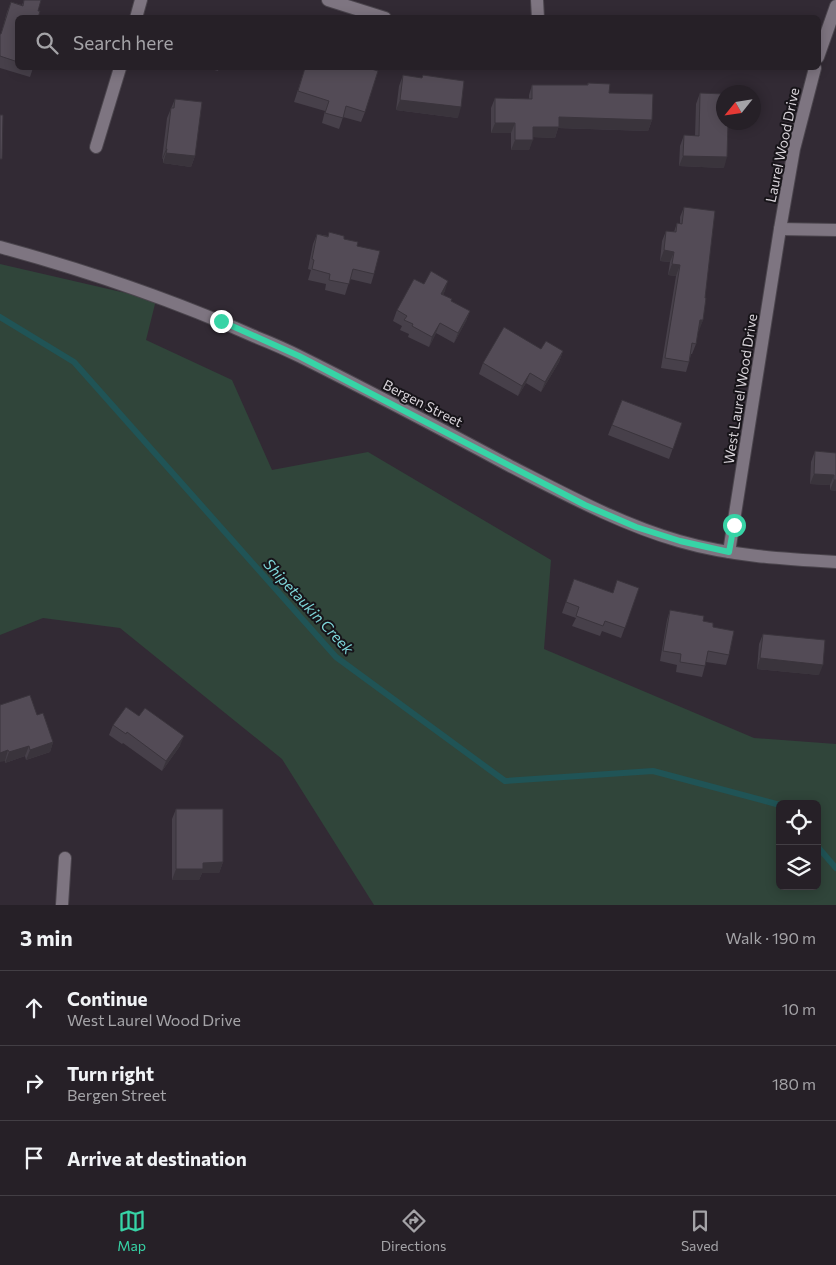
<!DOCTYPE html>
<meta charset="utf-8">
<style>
body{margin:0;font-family:Commissioner,sans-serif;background:#2e282f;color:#f1f3f6}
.controls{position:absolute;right:15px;bottom:15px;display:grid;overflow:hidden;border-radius:8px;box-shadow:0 2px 12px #0003}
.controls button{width:45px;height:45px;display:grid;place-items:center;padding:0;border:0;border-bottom:1px solid #423e44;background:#262027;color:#f1f3f6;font:25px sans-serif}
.compass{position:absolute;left:716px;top:85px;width:45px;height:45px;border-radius:50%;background:#262027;box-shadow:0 2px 12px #0003;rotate:240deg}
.stop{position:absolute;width:15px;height:15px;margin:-11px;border:4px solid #37d4a6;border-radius:50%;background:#fff}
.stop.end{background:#37d4a6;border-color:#fff;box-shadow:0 1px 5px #0008}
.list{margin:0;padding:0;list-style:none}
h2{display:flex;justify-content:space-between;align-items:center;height:65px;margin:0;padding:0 20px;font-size:21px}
h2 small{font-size:16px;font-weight:400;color:#a4a3a7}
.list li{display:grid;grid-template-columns:32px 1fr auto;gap:15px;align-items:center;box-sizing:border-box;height:75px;padding:0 20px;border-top:1px solid #423e44}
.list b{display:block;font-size:19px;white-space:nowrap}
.list p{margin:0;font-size:16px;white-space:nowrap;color:#a4a3a7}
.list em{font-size:16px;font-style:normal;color:#a4a3a7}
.icon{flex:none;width:28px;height:28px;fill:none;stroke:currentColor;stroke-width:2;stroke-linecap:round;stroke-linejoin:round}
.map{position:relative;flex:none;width:836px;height:905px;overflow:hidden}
.search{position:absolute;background:#262027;box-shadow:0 2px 12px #0003;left:15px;right:15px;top:15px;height:55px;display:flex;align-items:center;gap:12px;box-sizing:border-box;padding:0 18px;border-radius:8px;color:#a4a3a7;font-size:19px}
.sheet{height:290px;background:#262027}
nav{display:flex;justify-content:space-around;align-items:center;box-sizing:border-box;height:70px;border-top:1px solid #423e44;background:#262027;font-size:14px;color:#a4a3a7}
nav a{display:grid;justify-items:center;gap:2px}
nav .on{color:#37d4a6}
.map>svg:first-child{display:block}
.green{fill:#30453a;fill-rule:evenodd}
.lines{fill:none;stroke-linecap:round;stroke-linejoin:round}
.stream{stroke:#205456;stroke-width:6}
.minor-casing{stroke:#4b454d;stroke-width:14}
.minor{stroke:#7e7581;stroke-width:12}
.wall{fill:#47404a}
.shaded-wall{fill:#3a343c}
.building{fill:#534b56;stroke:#3a343c}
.route{stroke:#37d4a6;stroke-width:6}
.labels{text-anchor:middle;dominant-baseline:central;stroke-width:4;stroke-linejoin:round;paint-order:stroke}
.street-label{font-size:14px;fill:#d8d3d9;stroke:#171419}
.water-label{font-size:15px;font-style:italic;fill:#7dd5d8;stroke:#171419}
</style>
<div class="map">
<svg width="836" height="905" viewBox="0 0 836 905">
<rect width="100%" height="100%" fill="#322a34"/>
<path class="green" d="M 0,264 L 156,300 L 146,340 L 232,380 L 272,470 L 368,452 L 551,560 L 544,649 L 754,738 L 836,744 L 836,905 L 374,905 L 282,759 L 120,628 L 43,618 L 0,635 ZM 780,804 L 817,804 L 817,886 L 780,886 Z"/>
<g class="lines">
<g class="stream">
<polyline points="0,317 74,362 336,657 505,781 653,771 780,805"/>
<polyline points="817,846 836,868"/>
</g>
<defs>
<g id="minor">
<polyline points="328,0 385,18"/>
<polyline points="537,0 538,18"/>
<polyline points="136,18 141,0"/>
<polyline points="818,57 836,6"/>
<polyline points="96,147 120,68"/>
<polyline points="780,229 836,230"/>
<path d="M 0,247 C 88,271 173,300 256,337 C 271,343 287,350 301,357 C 371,392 441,429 510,466 C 565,494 620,524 679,541 C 731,556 783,559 836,562"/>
<polyline points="729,552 780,229 794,149 815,68"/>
<polyline points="62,905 65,858"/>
</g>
</defs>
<use href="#minor" class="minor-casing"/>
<use href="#minor" class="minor"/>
</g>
<g class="wall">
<polygon points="24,0 41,0 18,18 18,68 33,68 30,77 0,68 0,34 1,34 7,12 11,2 22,5"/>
<polygon points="207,68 219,68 218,71"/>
<polygon points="305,68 368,68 365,112 361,122 343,117 339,129 322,123 325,111 294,102"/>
<polygon points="403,75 458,118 396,110 399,86"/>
<polygon points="588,83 609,93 652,120 648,131 558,128 555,138 533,137 529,150 511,150 511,133 491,133 491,108 495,98 529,99 529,95 532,85 587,85"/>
<polygon points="700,93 724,168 679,166 680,146 684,135 695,136 696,104"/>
<polygon points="175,99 195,156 191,167 163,163 163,159 162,159 167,118"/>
<polygon points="684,207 705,298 703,320 698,331 696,344 692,354 691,354 689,362 686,372 661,368 676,276 668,275 670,262 660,261 662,241 666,231 674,232 677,223 680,224 680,217"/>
<polygon points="317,234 344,239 357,246 374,274 371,284 350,279 345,295 325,290 326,284 308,280 311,270 308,269 313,244"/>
<polygon points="424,284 445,291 443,294 451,301 470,311 466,321 454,343 436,333 429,347 408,337 409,334 400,330 402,326 393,321 397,310"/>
<polygon points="541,349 563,351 559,362 541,392 526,383 518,396 479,374 483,363"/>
<polygon points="622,400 682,423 669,459 608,435"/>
<polygon points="815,451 836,453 836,491 830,490 830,485 810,484 811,462"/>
<polygon points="574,579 613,593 639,588 621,638 602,631 600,636 572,626 576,618 562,613"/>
<polygon points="670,610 703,621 729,655 726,665 706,662 702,677 676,672 677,665 660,661 667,620"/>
<polygon points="763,634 819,675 757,669 759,644"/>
<polygon points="0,705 37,715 53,742 50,752 26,760 25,756 5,763"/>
<polygon points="113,725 180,746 162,771 123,743 122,744 109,735"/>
<polygon points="176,809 223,862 219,873 202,873 199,880 172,880 172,819"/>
</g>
<g class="shaded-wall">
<polygon points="400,100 461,107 458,118 396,110"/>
<polygon points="559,117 652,120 648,131 558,128 555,138 529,137 533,127"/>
<polygon points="495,123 515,123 511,133 491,133"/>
<polygon points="515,140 533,140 529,150 511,150"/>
<polygon points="166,149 167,149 163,159 162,159"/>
<polygon points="166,153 195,156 191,167 163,163"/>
<polygon points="683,156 727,157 724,168 679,166"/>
<polygon points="664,250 674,252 670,262 660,261"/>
<polygon points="672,264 680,265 676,276 668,275"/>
<polygon points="448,281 445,291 438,304 441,294"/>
<polygon points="470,311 466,321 454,343 458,333"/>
<polygon points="700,320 703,320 699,331 696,331"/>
<polygon points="440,323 436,333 429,347 432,337"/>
<polygon points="563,351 559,362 541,392 545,382"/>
<polygon points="530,373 526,383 518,396 522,386"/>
<polygon points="814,474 834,475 830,485 810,484"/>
<polygon points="834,480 836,480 836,491 830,490"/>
<polygon points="760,658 823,665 819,675 757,669"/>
<polygon points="184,736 180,746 162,771 166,761"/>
<polygon points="53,742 50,752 26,760 30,750"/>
<polygon points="29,746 25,756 5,763 9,752"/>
<polygon points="8,750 5,761 0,762 0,753"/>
<polygon points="223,862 219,873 202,873 199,880 172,880 176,869 203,863"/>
</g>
<g class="building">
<polygon points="24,0 41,0 38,11 40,11 38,18 18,18 18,62 0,56 0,34 1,34 11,2 23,6"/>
<polygon points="305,68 368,68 378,71 365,112 346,106 343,118 325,113 329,101 298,91"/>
<polygon points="403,75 422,78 423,75 464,81 461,107 400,100"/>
<polygon points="588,83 610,84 609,93 653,94 652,120 559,117 559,127 533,127 533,140 515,140 515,123 495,123 495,98 532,99 532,85 588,85"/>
<polygon points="700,93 724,94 724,122 728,122 727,157 683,156 684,135 699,136"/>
<polygon points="175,99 202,102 195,156 166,153 167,149 166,149 171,108 174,108"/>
<polygon points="0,115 3,115 2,159 0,159"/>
<polygon points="684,207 715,211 705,298 706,298 703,320 700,320 696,344 692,343 689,362 665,358 680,265 672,264 674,252 664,250 666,231 676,232 677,223 682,224"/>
<polygon points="329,232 344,236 344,239 358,242 357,246 380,251 374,274 353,269 349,284 329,280 330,274 312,269 314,260 312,259 317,234 328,237"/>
<polygon points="431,271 448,281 441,294 452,299 451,301 470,311 458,333 440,323 432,337 412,326 413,324 404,320 407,316 397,310 414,279 424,284"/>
<polygon points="504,327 541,349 546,341 563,351 545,382 530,373 522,386 483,363"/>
<polygon points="622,400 682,423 673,449 612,425"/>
<polygon points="815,451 836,453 836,480 834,480 834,475 814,474"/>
<polygon points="574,579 613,593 617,580 639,588 625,628 605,621 603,626 576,616 579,607 566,602"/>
<polygon points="670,610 704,616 703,621 713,623 713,627 734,631 729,655 708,651 705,666 680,662 681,654 663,651"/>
<polygon points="763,634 825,640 823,665 760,658"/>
<polygon points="30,695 37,715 43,713 53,742 30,750 29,746 9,752 8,750 0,753 0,705"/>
<polygon points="126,707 139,716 145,708 184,736 166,761 127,732 126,734 113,725"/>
<polygon points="176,809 223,809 223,862 203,863 203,869 176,869"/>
</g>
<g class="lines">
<polyline class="route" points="221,321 299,356 585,505 636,527 680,541 729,552 734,525"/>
</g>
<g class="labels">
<g class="street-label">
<text transform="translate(782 145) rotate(-78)">Laurel Wood Drive</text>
<text transform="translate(740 389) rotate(-81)">West Laurel Wood Drive</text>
<text transform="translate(423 403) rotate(27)">Bergen Street</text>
</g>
<g class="water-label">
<text transform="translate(309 606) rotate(47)">Shipetaukin Creek</text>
</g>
</g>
</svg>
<div class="controls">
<button><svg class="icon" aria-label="locate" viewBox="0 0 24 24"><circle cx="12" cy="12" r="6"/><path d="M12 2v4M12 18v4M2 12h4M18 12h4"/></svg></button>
<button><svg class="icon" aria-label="layers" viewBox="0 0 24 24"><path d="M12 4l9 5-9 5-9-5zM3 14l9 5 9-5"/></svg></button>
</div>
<svg class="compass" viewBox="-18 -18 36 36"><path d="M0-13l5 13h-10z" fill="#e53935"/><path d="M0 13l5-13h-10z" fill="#a4a3a7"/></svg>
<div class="stop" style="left:734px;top:525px"></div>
<div class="stop end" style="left:221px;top:321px"></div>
<div class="search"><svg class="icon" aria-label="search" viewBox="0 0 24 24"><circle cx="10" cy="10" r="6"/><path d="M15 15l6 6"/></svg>Search here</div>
</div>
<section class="sheet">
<h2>3 min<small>Walk · 190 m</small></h2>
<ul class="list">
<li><svg class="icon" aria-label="ahead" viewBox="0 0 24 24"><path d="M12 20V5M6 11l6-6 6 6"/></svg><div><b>Continue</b><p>West Laurel Wood Drive</p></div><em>10 m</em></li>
<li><svg class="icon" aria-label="right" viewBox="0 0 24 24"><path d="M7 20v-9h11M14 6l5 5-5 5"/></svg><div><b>Turn right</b><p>Bergen Street</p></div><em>180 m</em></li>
<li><svg class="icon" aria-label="arrive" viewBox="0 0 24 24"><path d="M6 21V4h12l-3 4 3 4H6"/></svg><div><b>Arrive at destination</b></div></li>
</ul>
</section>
<nav>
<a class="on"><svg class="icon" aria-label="map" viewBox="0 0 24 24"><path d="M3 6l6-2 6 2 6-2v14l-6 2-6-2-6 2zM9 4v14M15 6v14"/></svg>Map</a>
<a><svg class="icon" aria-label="directions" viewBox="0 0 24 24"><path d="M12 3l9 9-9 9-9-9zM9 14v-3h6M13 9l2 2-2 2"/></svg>Directions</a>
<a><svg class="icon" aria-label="saved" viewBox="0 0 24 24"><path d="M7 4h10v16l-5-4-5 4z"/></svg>Saved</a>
</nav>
